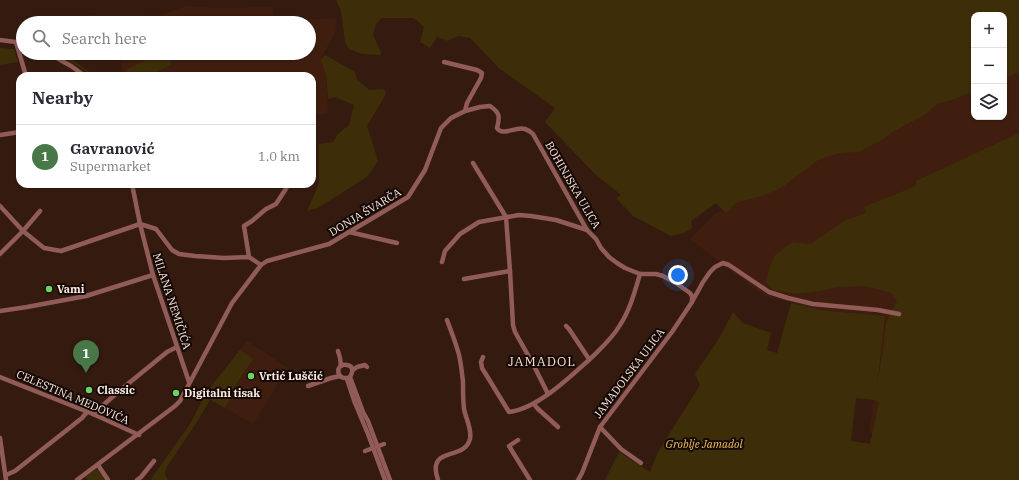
<!DOCTYPE html>
<meta charset="utf-8">
<style>
body{margin:0;font-family:"IBM Plex Serif",serif;background:#f7f7f7;color:#2b2b33}
.controls{position:absolute;right:12px;top:12px;display:grid;overflow:hidden;border-radius:8px;box-shadow:0 1px 3px #0004}
.controls button{width:36px;height:36px;display:grid;place-items:center;padding:0;border:0;border-bottom:1px solid #e1e1e2;background:#fff;color:#2b2b33;font:20px sans-serif}
.you{position:absolute;left:678px;top:275px;width:14px;height:14px;margin:-10px;border:3px solid #fff;border-radius:50%;background:#1a73e8;box-shadow:0 0 0 6px #1a73e833}
.badge{display:grid;place-items:center;width:26px;height:26px;border-radius:50%;background:#487748;color:#fff;font-size:13px;font-weight:700}
.pin{position:absolute;translate:-50% -33px;filter:drop-shadow(0 1px 2px #0008)}
.pin::after{content:'';position:absolute;top:21px;width:14px;height:12px;background:inherit;clip-path:polygon(0 0,100% 0,50% 100%)}
.list{margin:0;padding:0;list-style:none}
h2{display:flex;justify-content:space-between;align-items:center;height:52px;margin:0;padding:0 16px;font-size:17px}
h2 small{font-size:13px;font-weight:400;color:#7c7c81}
.list li{display:grid;grid-template-columns:26px 1fr auto;gap:12px;align-items:center;box-sizing:border-box;height:64px;padding:0 16px;border-top:1px solid #e1e1e2}
.list b{display:block;font-size:15px;white-space:nowrap}
.list p{margin:0;font-size:13px;white-space:nowrap;color:#7c7c81}
.list em{font-size:13px;font-style:normal;color:#7c7c81}
.icon{flex:none;width:22px;height:22px;fill:none;stroke:currentColor;stroke-width:2;stroke-linecap:round;stroke-linejoin:round}
.map{position:relative;flex:none;width:1019px;height:480px;overflow:hidden}
.search{position:absolute;background:#fff;box-shadow:0 1px 3px #0004;left:16px;top:16px;width:300px;height:44px;display:flex;align-items:center;gap:10px;box-sizing:border-box;padding:0 14px;border-radius:22px;color:#7c7c81;font-size:15px}
.panel{position:absolute;background:#fff;box-shadow:0 1px 3px #0004;left:16px;top:72px;width:300px;height:116px;border-radius:12px}
.map>svg:first-child{display:block}
.built{fill:#3f1e0f}
.green{fill:#3d2d08;fill-rule:evenodd}
.lines{fill:none;stroke-linecap:round;stroke-linejoin:round}
.street{stroke:#915c58;stroke-width:4.5}
.poi-dot{fill:#6cd362;stroke:#140905;stroke-width:1.5}
.labels{text-anchor:middle;dominant-baseline:central;stroke-width:4;stroke-linejoin:round;paint-order:stroke}
.street-label{font-size:11px;fill:#fdeae2;stroke:#140905}
.poi-label{font-size:11px;font-weight:bold;fill:#fdeae2;stroke:#140905;text-anchor:start}
.park-label{font-size:11px;font-style:italic;fill:#f0c05d;stroke:#140905}
.quarter-label{font-size:13px;letter-spacing:1px;fill:#fadcd0;stroke:#140905}
</style>
<div class="map">
<svg width="1019" height="480" viewBox="0 0 1019 480">
<rect width="100%" height="100%" fill="#351b0f"/>
<g class="built">
<polygon points="187,6 215,8 272,7 274,21 337,18 335,33 320,60 326,74 328,113 312,116 312,76 118,76 122,71 122,64 120,59 116,53 309,53 309,23 92,23 87,15 158,16"/>
<polygon points="1019,58 1019,480 963,480 869,432 885,316 821,310 764,296 690,239 716,213 974,81 974,117 1004,117 1004,66"/>
<polygon points="247,341 288,368 253,424 206,397 213,384"/>
</g>
<g class="green">
<polygon points="336,0 1019,0 1019,72 1004,79 1004,15 974,15 974,91 955,99 937,104 926,114 891,133 882,140 859,152 842,153 829,156 817,161 781,188 762,196 736,203 726,213 716,203 691,221 692,228 684,233 671,236 633,216 616,198 621,195 595,174 545,122 555,108 500,69 470,38 458,36 448,41 437,37 430,48 420,42 424,27 414,18 382,18 376,24 373,35 380,50 381,55 362,54 349,49 345,42 341,11"/>
<polygon points="0,48 14,49 18,62 0,65"/>
<path d="M 56,53 C 65,53 84,68 92,74 L 92,75 Z"/>
<polygon points="159,53 167,53 172,64 149,76 131,76 126,70"/>
<polygon points="325,55 355,72 357,79 369,90 384,89 386,94 367,126 378,161 367,177 318,208 307,211 319,184 319,144 333,142 338,134 349,125 354,105 335,97 328,99 326,74 320,60"/>
<path d="M 1019,133 L 1019,480 L 605,480 L 619,452 L 650,472 L 658,452 L 700,385 L 695,374 L 718,340 L 733,312 L 743,323 L 771,333 L 767,350 L 777,353 L 791,303 L 821,310 L 885,316 L 877,386 L 883,350 L 886,323 L 897,301 L 891,293 L 866,286 L 837,287 L 820,291 L 796,294 L 774,290 L 766,283 L 770,266 L 775,255 L 793,242 L 806,244 L 812,243 L 846,220 L 866,213 L 864,207 L 916,186 L 916,181 ZM 856,398 L 875,400 L 879,402 L 870,444 L 851,441 Z"/>
<polygon points="240,350 253,359 228,396 231,398 225,408 206,397 213,384"/>
<polygon points="204,397 210,400 195,425 166,468 165,474 168,480 152,480 151,479 190,424"/>
<polygon points="96,469 98,470 105,480 88,480 85,477"/>
</g>
<g class="lines">
<g class="street">
<polyline points="0,40 16,42 23,44"/>
<polyline points="16,42 26,76"/>
<polyline points="48,53 71,66 85,76"/>
<polyline points="444,62 477,70 482,73 481,78 467,103 465,111"/>
<polyline points="0,135 20,132"/>
<polyline points="473,163 506,217 510,271 513,325 515,332 533,364 548,394"/>
<polyline points="132,184 140,224 153,275 189,382"/>
<polyline points="0,206 23,231 44,248 61,251 140,224 153,228 156,229 172,250 179,254 195,256 224,258 249,257 261,265"/>
<polyline points="349,232 397,243"/>
<polyline points="0,254 23,231 40,211"/>
<polyline points="249,257 244,226 252,221 266,209 276,204 289,184"/>
<polyline points="442,262 445,251 460,234 479,222 519,215 531,216 556,220 587,230"/>
<polyline points="464,279 510,271"/>
<polyline points="0,311 27,307 86,296 153,275"/>
<polyline points="566,326 569,329 589,359"/>
<polyline points="338,351 340,358 341,366"/>
<path d="M 483,357 L 481,362 L 482,368 L 509,412 C 537,409 570,377 590,359 C 601,348 612,339 620,325 C 630,310 635,291 640,274"/>
<polyline points="353,370 357,367 365,365 367,367"/>
<polyline points="0,377 93,414 139,435"/>
<path d="M 350,377 C 336,383 334,362 347,365 C 354,366 353,372 350,377 L 363,412 L 368,421 L 390,480"/>
<polyline points="347,379 355,403 368,434 385,480"/>
<polyline points="308,386 331,378 340,376"/>
<polyline points="534,404 537,408 558,427"/>
<polyline points="93,414 118,392 167,352 177,347"/>
<polyline points="600,427 621,449 641,463"/>
<polyline points="0,438 6,480"/>
<polyline points="518,440 509,446 530,480"/>
<polyline points="365,451 384,444"/>
<polyline points="98,465 108,480"/>
<polyline points="6,475 15,471 82,418 87,412"/>
<path d="M 77,480 L 175,406 L 180,401 L 232,303 L 261,265 L 267,261 L 329,244 L 408,197 L 425,170 L 441,128 L 451,118 L 465,111 L 480,107 L 490,106 C 500,113 500,116 497,128 C 503,137 515,126 525,129 C 528,130 531,132 533,134 L 587,230 L 596,239 L 601,248 L 609,257 L 617,263 L 625,268 L 640,274 L 656,274 L 663,276 L 676,283 L 690,293 L 692,296 L 692,302"/>
<polyline points="137,480 141,477 154,461"/>
<path d="M 438,480 C 426,445 464,462 470,439 C 472,429 466,419 464,409 C 463,400 463,391 463,382 C 462,373 461,363 459,355 C 456,343 451,331 447,320"/>
<polyline points="578,480 582,473 600,427 672,332 692,302 703,282 710,272 715,267 723,263 729,265 769,292 788,298 813,304 878,310 899,314"/>
</g>
</g>
<g class="poi-dot">
<circle cx="49" cy="289" r="4"/>
<circle cx="251" cy="376" r="4"/>
<circle cx="89" cy="390" r="4"/>
<circle cx="176" cy="393" r="4"/>
</g>
<g class="labels">
<g class="street-label">
<text transform="translate(573 185) rotate(60)">BOHINJSKA ULICA</text>
<text transform="translate(365 212) rotate(-31)">DONJA ŠVARČA</text>
<text transform="translate(172 301) rotate(72)">MILANA NEMIČIĆA</text>
<text transform="translate(629 373) rotate(-53)">JAMADOLSKA ULICA</text>
<text transform="translate(73 397) rotate(23)">CELESTINA MEDOVIĆA</text>
</g>
<g class="poi-label">
<text x="57" y="289">Vami</text>
<text x="259" y="376">Vrtić Luščić</text>
<text x="97" y="390">Classic</text>
<text x="184" y="393">Digitalni tisak</text>
</g>
<g class="park-label">
<text x="704" y="444">Groblje Jamadol</text>
</g>
<g class="quarter-label">
<text x="542" y="361">JAMADOL</text>
</g>
</g>
</svg>
<div class="controls">
<button>+</button>
<button>−</button>
<button><svg class="icon" aria-label="layers" viewBox="0 0 24 24"><path d="M12 4l9 5-9 5-9-5zM3 14l9 5 9-5"/></svg></button>
</div>
<div class="you"></div>
<div class="pin badge" style="left:86px;top:373px">1</div>
<div class="search"><svg class="icon" aria-label="search" viewBox="0 0 24 24"><circle cx="10" cy="10" r="6"/><path d="M15 15l6 6"/></svg>Search here</div>
<section class="panel">
<h2>Nearby<small></small></h2>
<ul class="list">
<li><span class="badge">1</span><div><b>Gavranović</b><p>Supermarket</p></div><em>1.0 km</em></li>
</ul>
</section>
</div>
